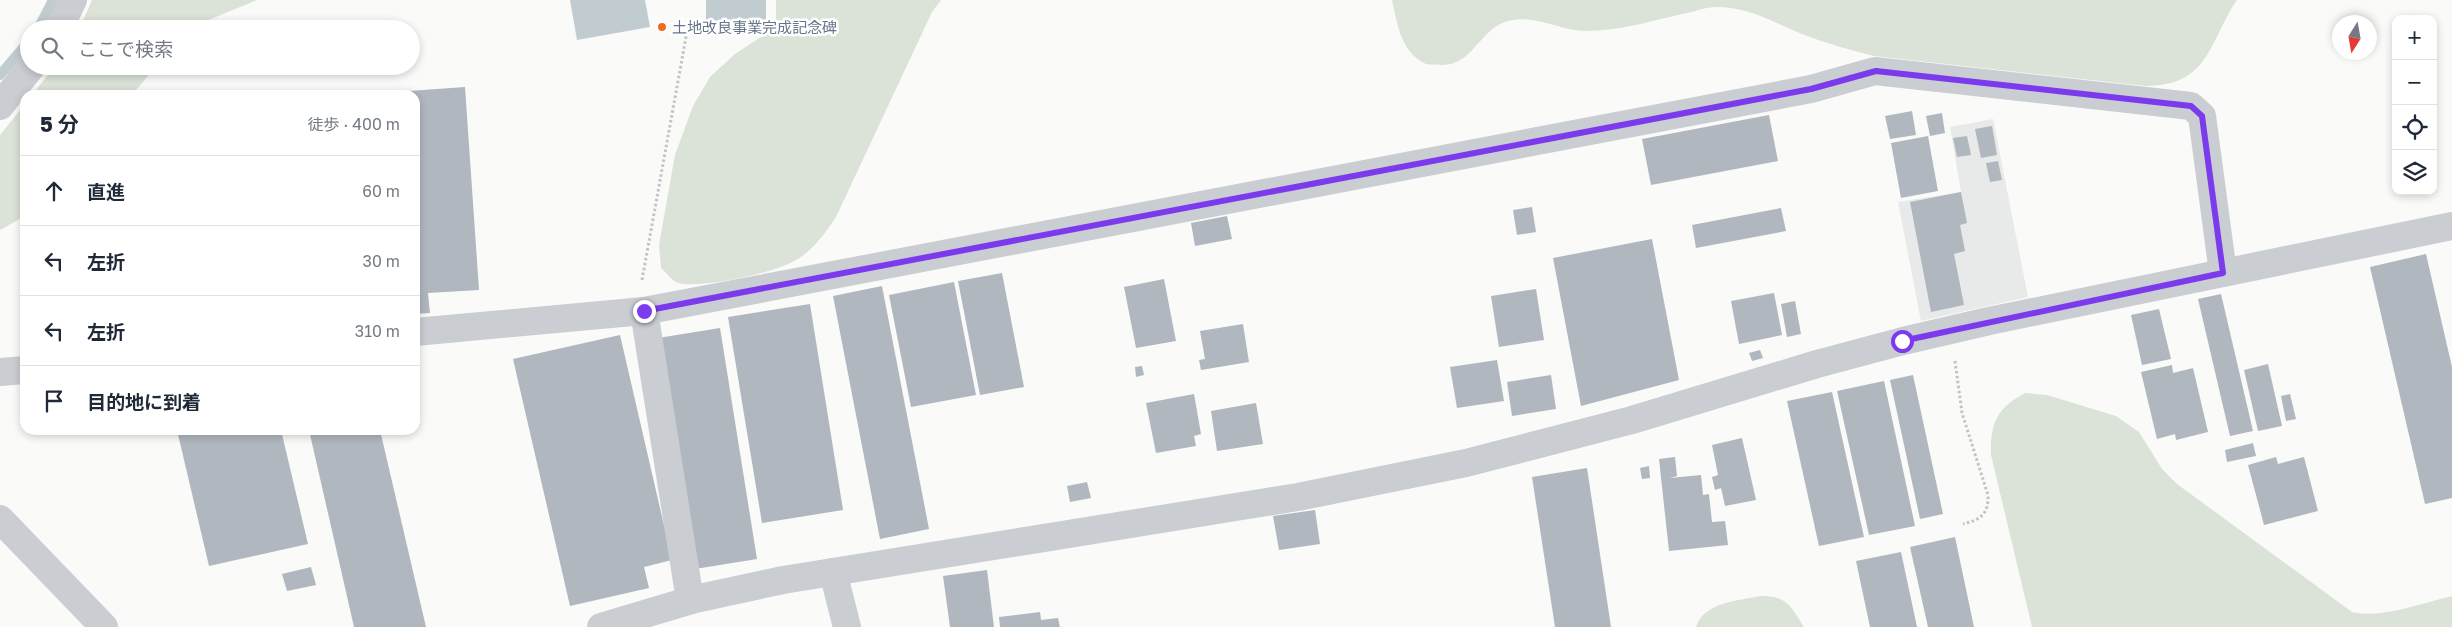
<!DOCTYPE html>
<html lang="ja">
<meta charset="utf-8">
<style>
body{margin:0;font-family:"Golos Text","Noto Sans JP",sans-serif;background:#f6f6f7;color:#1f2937}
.controls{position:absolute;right:15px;top:15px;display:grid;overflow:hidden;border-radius:10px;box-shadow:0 2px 8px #0003}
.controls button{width:45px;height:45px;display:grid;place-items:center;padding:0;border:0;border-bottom:1px solid #e0e1e3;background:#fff;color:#1f2937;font:25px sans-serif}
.compass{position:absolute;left:2332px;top:15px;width:45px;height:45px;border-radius:50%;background:#fff;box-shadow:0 2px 8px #0003;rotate:191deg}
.stop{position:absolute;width:15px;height:15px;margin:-11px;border:4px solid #7c3aed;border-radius:50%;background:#fff}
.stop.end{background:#7c3aed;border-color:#fff;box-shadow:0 1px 5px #0008}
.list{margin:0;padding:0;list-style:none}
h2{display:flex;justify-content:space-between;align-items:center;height:65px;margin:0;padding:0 20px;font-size:21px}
h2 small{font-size:16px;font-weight:400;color:#747a83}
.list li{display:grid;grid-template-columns:32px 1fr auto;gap:15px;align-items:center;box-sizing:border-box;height:70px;padding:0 20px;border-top:1px solid #e0e1e3}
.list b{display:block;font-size:19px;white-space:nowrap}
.list em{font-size:16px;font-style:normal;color:#747a83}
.icon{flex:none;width:28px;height:28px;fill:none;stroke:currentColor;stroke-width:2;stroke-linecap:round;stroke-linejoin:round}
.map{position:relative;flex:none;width:2452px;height:627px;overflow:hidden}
.search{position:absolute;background:#fff;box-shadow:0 2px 8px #0003;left:20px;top:20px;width:400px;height:55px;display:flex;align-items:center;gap:12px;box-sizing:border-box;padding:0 18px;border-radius:28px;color:#747a83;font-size:19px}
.panel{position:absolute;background:#fff;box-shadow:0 2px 8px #0003;left:20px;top:90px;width:400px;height:345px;border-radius:15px}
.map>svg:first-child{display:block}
.built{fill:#e8e9e9}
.green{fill:#dbe2d8}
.water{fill:#c1ccd1}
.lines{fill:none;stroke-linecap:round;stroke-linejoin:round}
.stream{stroke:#c1ccd1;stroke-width:10}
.building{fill:#b0b7bf}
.path{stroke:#c1c3c6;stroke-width:3;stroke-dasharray:2.5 2.5;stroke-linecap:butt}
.street{stroke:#cacdd1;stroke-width:28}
.route{stroke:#7c3aed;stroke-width:6}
.poi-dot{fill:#f06a22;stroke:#fff;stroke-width:2}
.labels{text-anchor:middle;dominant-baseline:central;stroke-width:5;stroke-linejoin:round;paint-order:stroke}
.poi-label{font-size:15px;fill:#67768b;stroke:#fff;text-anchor:start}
</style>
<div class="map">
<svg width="2452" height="627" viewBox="0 0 2452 627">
<rect width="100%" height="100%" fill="#fafaf8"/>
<polygon class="built" points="1993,119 2028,297 1921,321 1898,202 1961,192 1950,127"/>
<g class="green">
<polygon points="92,0 257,0 206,21 196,29 79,29"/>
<path d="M 776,0 L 941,0 L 932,12 L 836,217 C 825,233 815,248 798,259 C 776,273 702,289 678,283 C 672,281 666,272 661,268 L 659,245 L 675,155 L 693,106 L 710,77 L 735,54 L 773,29 L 776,19 Z"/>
<path d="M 1392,0 L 2237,0 C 2208,43 2210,85 2146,86 L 1874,56 C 1850,50 1825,43 1802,34 C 1773,22 1749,7 1716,7 C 1707,7 1696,11 1687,13 C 1654,20 1620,31 1586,31 C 1560,31 1535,14 1508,21 C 1480,28 1473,66 1441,65 C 1437,64 1430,65 1426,64 C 1401,53 1397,23 1392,0 Z"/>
<polygon points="55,66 156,66 132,95 32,95"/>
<polygon points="25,104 25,216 0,230 0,135"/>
<path d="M 2025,393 L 2047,395 L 2116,416 L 2139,432 L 2162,469 L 2177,484 L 2352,612 C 2381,619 2422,603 2452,596 L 2452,627 L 2032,627 L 1991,455 C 1990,423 1997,408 2025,393 Z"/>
<path d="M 1760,596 C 1788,596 1790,605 1804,627 L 1696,627 C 1704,602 1738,601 1760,596 Z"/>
</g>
<g class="water">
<polygon points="570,0 645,0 650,27 577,40"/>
<polygon points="706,0 766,0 766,20 706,22"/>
</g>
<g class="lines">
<g class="stream">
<polyline points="38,29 53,0"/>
<polyline points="0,75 29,41"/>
</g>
</g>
<g class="building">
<polygon points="465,87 479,290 428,293 430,313 415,314 415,95 367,94"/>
<polygon points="1912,111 1916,135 1890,139 1885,116"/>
<polygon points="1942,113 1945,133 1930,136 1926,116"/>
<polygon points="1769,115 1778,161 1651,185 1642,139"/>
<polygon points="1992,126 1997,155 1981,158 1975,129"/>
<polygon points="1928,136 1938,191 1901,198 1891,143"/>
<polygon points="1967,136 1971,155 1957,157 1953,138"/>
<polygon points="1998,161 2002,180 1990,182 1986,163"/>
<polygon points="1961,192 1967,223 1960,225 1965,251 1954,254 1964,305 1931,312 1910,202"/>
<polygon points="1532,207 1536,232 1517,235 1513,210"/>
<polygon points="1781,208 1786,231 1696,248 1692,225"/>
<polygon points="1227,216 1232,239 1195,246 1191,223"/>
<polygon points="1652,239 1679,380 1581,406 1553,258"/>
<polygon points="2426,254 2452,367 2452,498 2425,504 2370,267"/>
<polygon points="1002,273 1024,387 980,395 958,281"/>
<polygon points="1164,279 1176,341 1136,348 1124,287"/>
<polygon points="954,282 976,395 911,407 889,295"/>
<polygon points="882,286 929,529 880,539 833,296"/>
<polygon points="1536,289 1544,340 1499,347 1491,296"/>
<polygon points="1774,293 1782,335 1739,344 1731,301"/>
<polygon points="2221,294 2253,431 2230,436 2198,299"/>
<polygon points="1795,301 1801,334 1787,337 1781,304"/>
<polygon points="810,304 843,510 762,523 728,317"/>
<polygon points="2159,309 2171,359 2142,365 2131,315"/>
<polygon points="1243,324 1249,362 1201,370 1199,360 1205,359 1200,331"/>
<polygon points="720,328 757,559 695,569 658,338"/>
<polygon points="620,335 672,560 644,567 649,588 570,606 513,359"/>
<polygon points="1760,350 1763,358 1752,361 1749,353"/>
<polygon points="1497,360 1504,401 1457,408 1450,367"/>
<polygon points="2268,364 2282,426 2258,431 2244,370"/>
<polygon points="2172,365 2173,373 2193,368 2208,432 2176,440 2175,434 2157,439 2141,372"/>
<polygon points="1142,366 1144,375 1136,377 1135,367"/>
<polygon points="1551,375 1556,409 1512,416 1507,382"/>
<polygon points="1913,375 1943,514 1920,519 1890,380"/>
<polygon points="1884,381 1915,526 1869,535 1837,391"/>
<polygon points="1832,392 1864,537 1819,546 1787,401"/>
<polygon points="1194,394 1201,434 1194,436 1196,446 1156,453 1146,403"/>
<polygon points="2290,394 2296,419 2286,421 2281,396"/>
<polygon points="1256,403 1263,444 1217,451 1211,411"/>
<polygon points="177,430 281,430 308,544 209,566"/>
<polygon points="309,430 380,430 426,627 354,627"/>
<polygon points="1742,438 1756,500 1725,506 1721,488 1715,490 1712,477 1718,475 1712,445"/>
<polygon points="2253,443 2256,456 2227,462 2225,450"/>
<polygon points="1675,457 1677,476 1670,478 1701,475 1703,495 1709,494 1712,522 1725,521 1728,545 1669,551 1659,459"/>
<polygon points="2276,457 2278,464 2304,457 2318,511 2264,525 2248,465"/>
<polygon points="1649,466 1650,478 1642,479 1640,468"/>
<polygon points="1587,468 1611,627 1555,627 1532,477"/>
<polygon points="1087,482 1091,498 1070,502 1067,486"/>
<polygon points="1315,510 1320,544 1279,550 1273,516"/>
<polygon points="1955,537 1974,627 1928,627 1910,547"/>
<polygon points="1901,552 1917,627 1870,627 1856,561"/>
<polygon points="311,567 316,585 287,591 282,574"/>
<polygon points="987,570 994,627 950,627 943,576"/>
<polygon points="1040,612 1041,620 1058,618 1060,627 1000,627 999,617"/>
</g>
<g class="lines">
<g class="path">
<polyline points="642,280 688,26"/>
<path d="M 1955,361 L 1962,413 L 1988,495 C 1989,514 1980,520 1963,524"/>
</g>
<g class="street">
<polyline points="59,29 73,0"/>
<polyline points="0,106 32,66"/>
<polyline points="644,311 690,600"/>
<polyline points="415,332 644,311 1811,89 1875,71 2191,106 2202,116 2223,273"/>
<polyline points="0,372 25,370"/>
<polyline points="0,519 104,627"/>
<polyline points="833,572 847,627"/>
<polyline points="601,627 695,599 783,580 1298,497 1466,463 1632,420 1817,364 1903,341 1989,321 2452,226"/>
</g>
</g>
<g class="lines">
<polyline class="route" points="644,311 1811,89 1876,71 2191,106 2202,116 2223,273 1902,341"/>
</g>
<circle class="poi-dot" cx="662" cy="27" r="5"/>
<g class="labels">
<g class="poi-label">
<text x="672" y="27">土地改良事業完成記念碑</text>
</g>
</g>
</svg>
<div class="controls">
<button>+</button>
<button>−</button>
<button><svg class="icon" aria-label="locate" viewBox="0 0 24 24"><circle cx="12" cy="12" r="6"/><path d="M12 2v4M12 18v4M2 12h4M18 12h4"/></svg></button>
<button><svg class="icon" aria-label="layers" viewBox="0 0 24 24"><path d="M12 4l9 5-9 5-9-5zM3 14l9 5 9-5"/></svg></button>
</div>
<svg class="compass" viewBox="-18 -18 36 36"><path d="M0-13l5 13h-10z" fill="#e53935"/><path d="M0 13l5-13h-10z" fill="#747a83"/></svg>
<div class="stop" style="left:1902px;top:341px"></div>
<div class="stop end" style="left:644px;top:311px"></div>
<div class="search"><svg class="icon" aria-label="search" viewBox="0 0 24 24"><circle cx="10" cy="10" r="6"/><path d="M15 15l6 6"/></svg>ここで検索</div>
<section class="panel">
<h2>5 分<small>徒歩 · 400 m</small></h2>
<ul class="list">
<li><svg class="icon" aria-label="ahead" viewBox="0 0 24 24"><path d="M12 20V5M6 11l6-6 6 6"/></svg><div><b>直進</b></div><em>60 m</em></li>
<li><svg class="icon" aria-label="left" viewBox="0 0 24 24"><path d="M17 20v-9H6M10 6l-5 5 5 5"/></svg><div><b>左折</b></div><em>30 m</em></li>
<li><svg class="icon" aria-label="left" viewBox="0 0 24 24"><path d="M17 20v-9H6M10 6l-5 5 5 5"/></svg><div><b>左折</b></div><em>310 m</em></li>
<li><svg class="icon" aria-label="arrive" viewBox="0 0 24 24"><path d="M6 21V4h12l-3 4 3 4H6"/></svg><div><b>目的地に到着</b></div></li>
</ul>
</section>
</div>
